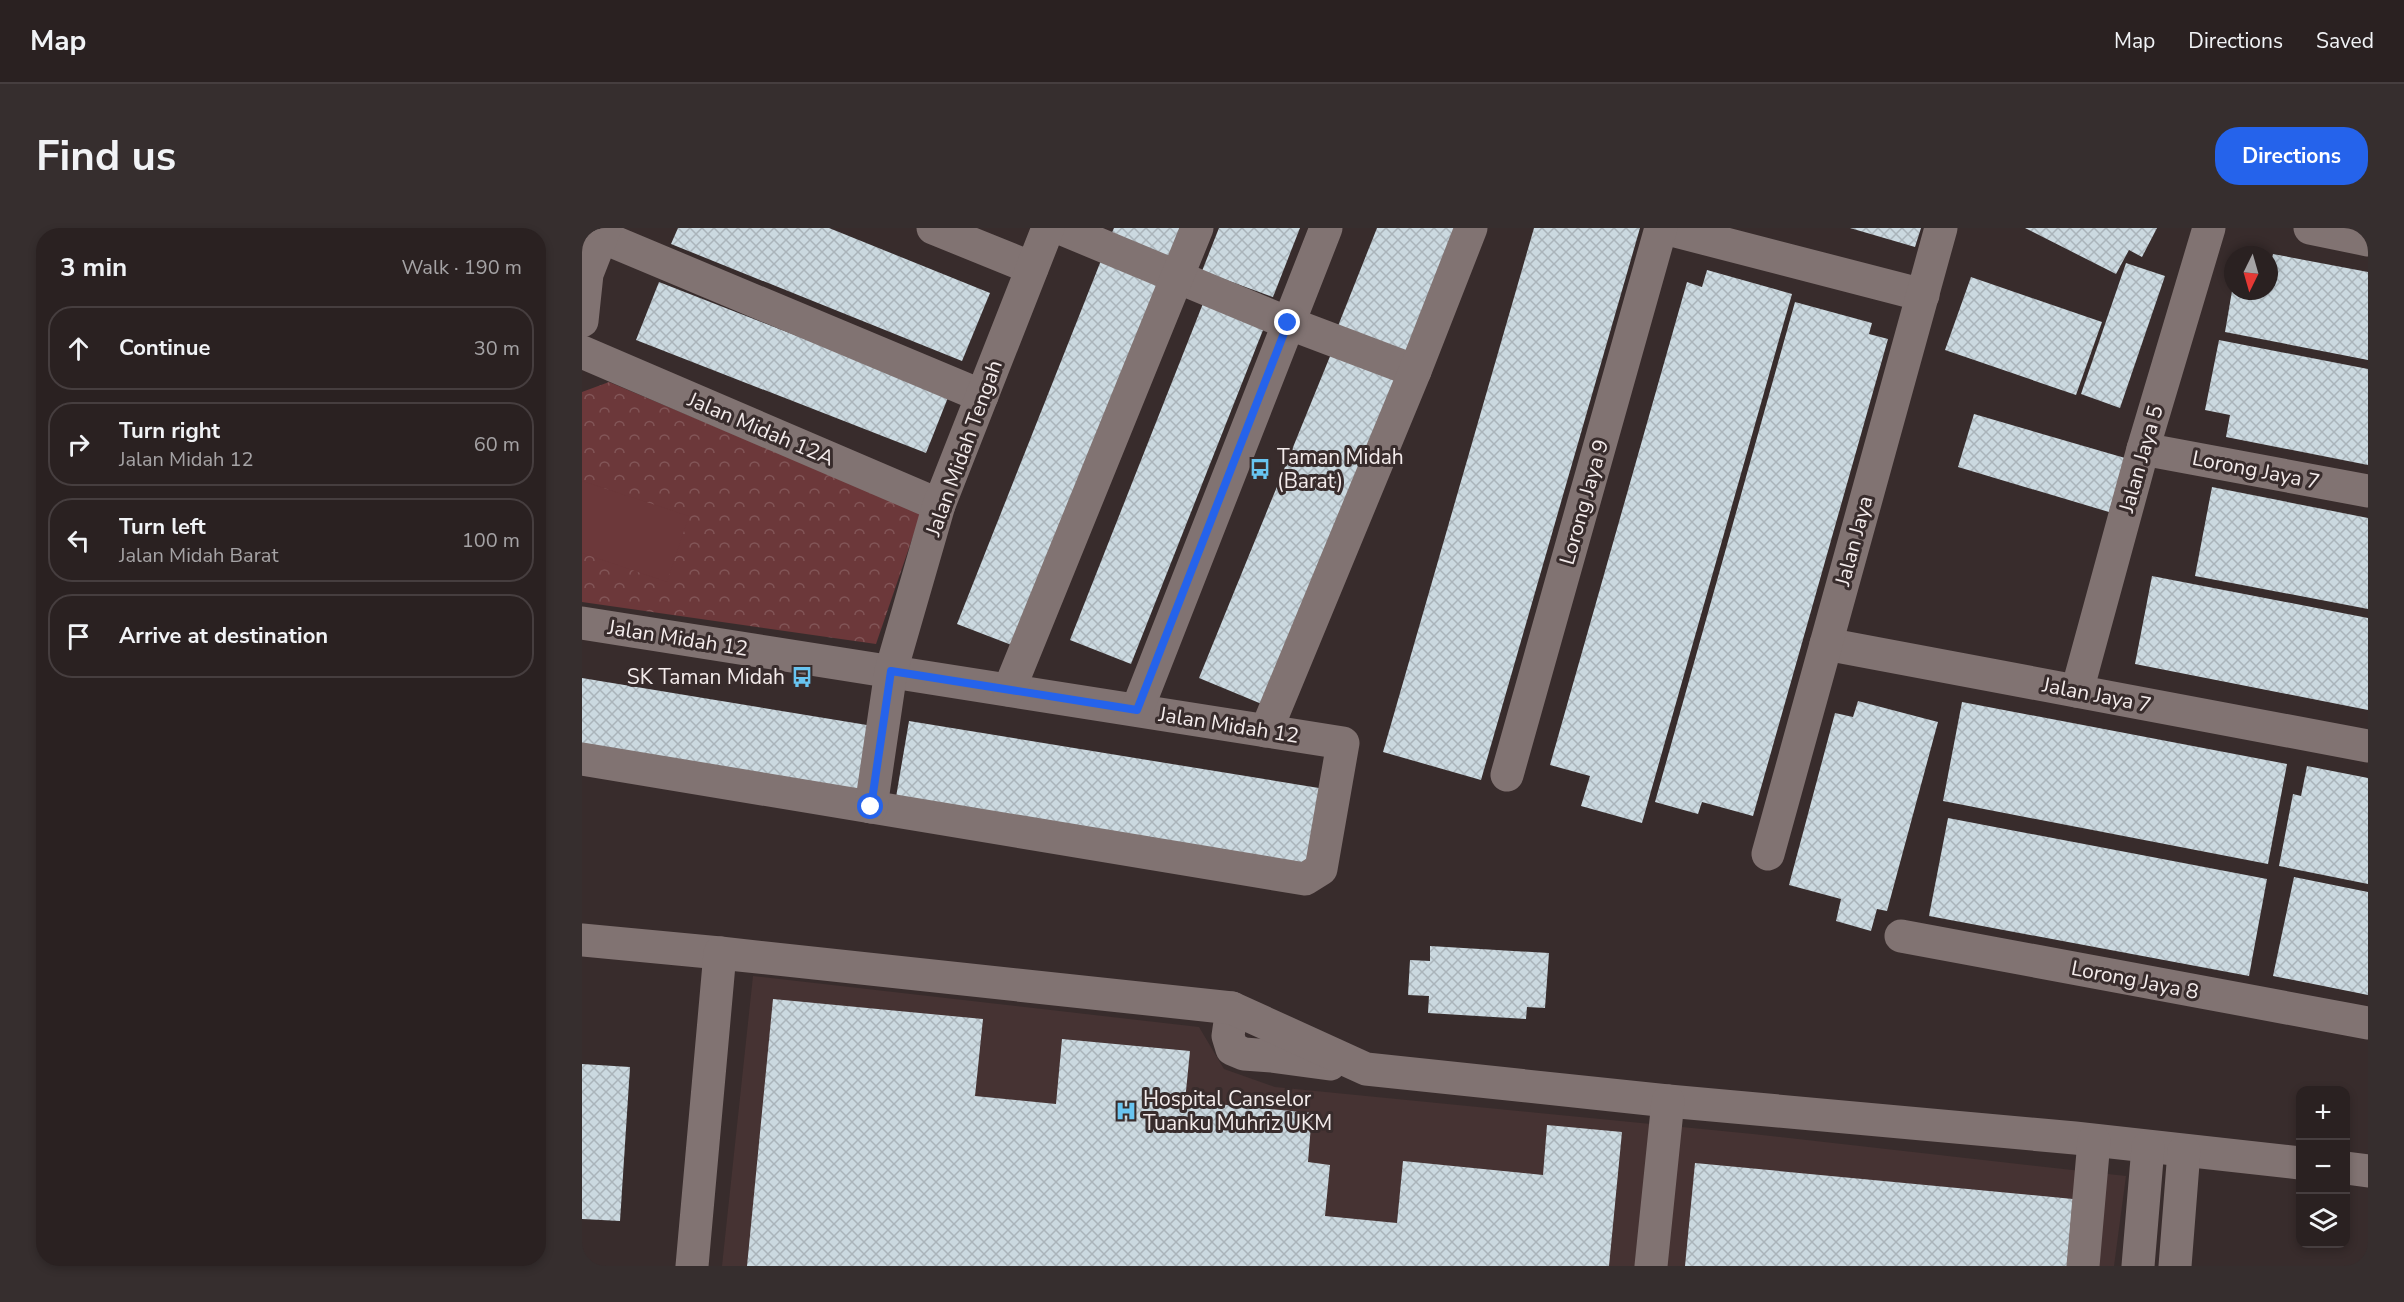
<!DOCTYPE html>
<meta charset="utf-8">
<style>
body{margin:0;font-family:"Nunito Sans",sans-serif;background:#362e2e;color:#f1f3f6}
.controls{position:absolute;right:18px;bottom:18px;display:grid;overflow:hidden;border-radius:12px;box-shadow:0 3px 9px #0003}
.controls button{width:54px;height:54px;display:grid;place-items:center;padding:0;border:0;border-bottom:2px solid #463e3f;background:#2a2121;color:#f1f3f6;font:30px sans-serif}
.compass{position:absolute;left:1642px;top:18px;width:54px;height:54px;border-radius:50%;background:#2a2121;box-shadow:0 3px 9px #0003;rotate:185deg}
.stop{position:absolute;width:18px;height:18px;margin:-14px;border:4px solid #2563eb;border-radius:50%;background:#fff}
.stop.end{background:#2563eb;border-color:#fff;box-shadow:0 2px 6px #0008}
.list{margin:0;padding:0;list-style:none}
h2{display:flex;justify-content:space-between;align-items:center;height:78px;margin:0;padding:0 24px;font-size:26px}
h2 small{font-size:20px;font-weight:400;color:#a5a3a5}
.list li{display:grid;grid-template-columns:39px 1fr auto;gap:18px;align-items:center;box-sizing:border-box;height:84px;margin:0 12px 12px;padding:0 12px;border:2px solid #463e3f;border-radius:24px}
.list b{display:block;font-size:22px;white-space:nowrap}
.list p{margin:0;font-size:20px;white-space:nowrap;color:#a5a3a5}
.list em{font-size:20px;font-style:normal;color:#a5a3a5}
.icon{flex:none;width:33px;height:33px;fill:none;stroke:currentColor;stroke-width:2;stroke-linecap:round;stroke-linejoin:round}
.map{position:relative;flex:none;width:1786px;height:1038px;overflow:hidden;border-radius:24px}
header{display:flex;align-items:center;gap:36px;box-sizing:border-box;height:84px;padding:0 30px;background:#2a2121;border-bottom:2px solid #463e3f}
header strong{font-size:28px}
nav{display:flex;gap:33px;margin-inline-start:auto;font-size:21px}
.intro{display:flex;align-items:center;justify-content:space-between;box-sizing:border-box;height:144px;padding:0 36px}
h1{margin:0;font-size:42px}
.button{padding:15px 27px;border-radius:24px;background:#2563eb;color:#fff;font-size:21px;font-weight:700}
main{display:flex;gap:36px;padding:0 36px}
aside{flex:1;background:#2a2121;border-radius:24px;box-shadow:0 3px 9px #0003}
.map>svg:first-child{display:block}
.built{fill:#463333}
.forest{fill:url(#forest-crowns)}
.pitch{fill:#6c383a}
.building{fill:url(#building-cross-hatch)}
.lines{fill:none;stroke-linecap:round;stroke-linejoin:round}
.minor{stroke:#817372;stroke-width:33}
.route{stroke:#2563eb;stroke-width:8}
.labels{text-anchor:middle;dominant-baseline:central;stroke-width:6;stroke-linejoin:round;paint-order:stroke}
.street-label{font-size:21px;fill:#f4ecec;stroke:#382c2c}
.poi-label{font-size:21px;fill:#f4ecec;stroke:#382c2c;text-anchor:start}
</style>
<header>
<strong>Map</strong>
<nav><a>Map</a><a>Directions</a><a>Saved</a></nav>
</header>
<div class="intro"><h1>Find us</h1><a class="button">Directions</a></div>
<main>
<aside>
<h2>3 min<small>Walk · 190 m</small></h2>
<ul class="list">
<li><svg class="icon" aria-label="ahead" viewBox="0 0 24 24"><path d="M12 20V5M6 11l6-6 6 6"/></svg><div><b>Continue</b></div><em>30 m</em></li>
<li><svg class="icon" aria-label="right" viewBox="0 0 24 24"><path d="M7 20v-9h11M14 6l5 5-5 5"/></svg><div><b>Turn right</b><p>Jalan Midah 12</p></div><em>60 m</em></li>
<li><svg class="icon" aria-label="left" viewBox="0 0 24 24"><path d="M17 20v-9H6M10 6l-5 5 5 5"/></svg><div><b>Turn left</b><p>Jalan Midah Barat</p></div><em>100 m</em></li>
<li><svg class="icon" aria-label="arrive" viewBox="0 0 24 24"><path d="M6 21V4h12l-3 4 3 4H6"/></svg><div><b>Arrive at destination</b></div></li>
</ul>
</aside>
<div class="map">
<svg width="1786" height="1038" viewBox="0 0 1786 1038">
<defs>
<pattern id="forest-crowns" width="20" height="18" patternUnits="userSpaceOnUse" patternTransform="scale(1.5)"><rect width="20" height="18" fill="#6c383a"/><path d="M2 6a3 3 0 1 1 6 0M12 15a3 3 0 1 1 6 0" fill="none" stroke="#825557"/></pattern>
<pattern id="building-cross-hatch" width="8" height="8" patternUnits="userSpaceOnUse" patternTransform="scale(1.5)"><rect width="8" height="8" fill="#cbd9e0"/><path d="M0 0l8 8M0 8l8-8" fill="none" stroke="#aab4ba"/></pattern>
</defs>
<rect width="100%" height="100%" fill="#382c2c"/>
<polygon class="built" points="171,748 617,799 642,841 693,859 1171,906 1544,948 1532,1038 140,1038"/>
<polygon class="forest" points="27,154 339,285 294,416 0,374 0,164"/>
<polygon class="pitch" points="0,253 107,288 85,354 0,325"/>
<g class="building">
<polygon points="96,0 247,0 408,65 380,133 89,16"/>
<polygon points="532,0 613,0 600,34 529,7"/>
<polygon points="637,0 718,0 691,69 620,43"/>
<polygon points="795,0 884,0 833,128 756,98"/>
<polygon points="952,0 1058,0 899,552 801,524"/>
<polygon points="1268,0 1339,0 1333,19"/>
<polygon points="1443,0 1575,0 1560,29 1547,22 1534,46"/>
<polygon points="1691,26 1786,44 1786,132 1643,104 1650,63 1687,63 1687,42"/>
<polygon points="520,30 581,54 437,420 375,396"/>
<polygon points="1544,35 1583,48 1538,180 1499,166"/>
<polygon points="1125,42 1210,66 1060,595 999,578 1008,548 968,537 1105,54 1120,59"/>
<polygon points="1389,49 1520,94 1494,167 1363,122"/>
<polygon points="77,54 367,167 344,225 54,112"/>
<polygon points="622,73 683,97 549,436 488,412"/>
<polygon points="1213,74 1290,95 1287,106 1306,111 1171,588 1120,574 1116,586 1073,574"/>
<polygon points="1637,112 1786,141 1786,237 1644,209 1648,187 1623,182"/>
<polygon points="751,121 826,152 692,481 617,450"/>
<polygon points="1392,186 1543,230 1527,284 1376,239"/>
<polygon points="1630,259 1786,290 1786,381 1613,348"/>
<polygon points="1570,348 1786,390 1786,482 1553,436"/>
<polygon points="0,450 291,498 278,572 0,526"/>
<polygon points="1276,473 1356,494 1305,683 1295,681 1289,703 1254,693 1259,671 1207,657 1253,485 1271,489"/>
<polygon points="1380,474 1705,536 1686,636 1361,573"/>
<polygon points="327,493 749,562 735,644 313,575"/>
<polygon points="1725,538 1786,550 1786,656 1697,638 1711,566 1719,568"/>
<polygon points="1366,590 1685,651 1667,748 1347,688"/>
<polygon points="1712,649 1786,664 1786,767 1691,748"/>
<polygon points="848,718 967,725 963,780 945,779 944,791 846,785 847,768 826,767 828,732 848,733"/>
<polygon points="191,771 401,791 393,868 474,876 480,811 608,823 603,873 730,885 726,934 748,937 743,988 815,995 821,933 961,947 965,897 1040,904 1027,1038 165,1038"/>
<polygon points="0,836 48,839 38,993 0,991"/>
<polygon points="1113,935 1491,971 1485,1038 1103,1038"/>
</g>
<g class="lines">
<g class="minor">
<polyline points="351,0 450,40"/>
<polyline points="478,0 706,95 833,143"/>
<polyline points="1082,0 1341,67"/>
<polyline points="1728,0 1786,12"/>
<polyline points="20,9 400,168"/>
<polyline points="0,93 5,46 23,0"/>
<polyline points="0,124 357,277"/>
<polyline points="1561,221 1786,263"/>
<polyline points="0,395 761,515 739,641 723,651 0,531"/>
<polyline points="1244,416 1786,518"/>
<polyline points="427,462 615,0"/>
<polyline points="1495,463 1561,221 1627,0"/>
<polyline points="555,482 744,0"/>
<polyline points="684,503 833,143 889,0"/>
<polyline points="925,547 1079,0"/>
<polyline points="289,579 309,443 357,277 466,0"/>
<polyline points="1186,626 1359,0"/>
<polyline points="1319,708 1786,795"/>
<polyline points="0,712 138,725"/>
<polyline points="650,780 646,808 650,821 662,826 690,828 748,836"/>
<polyline points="1764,940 1786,943"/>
<polyline points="110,1038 138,725 650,780 784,841 1086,873 1493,910 1718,935"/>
<polyline points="1069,1038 1086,873"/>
<polyline points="1501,1038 1512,913"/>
<polyline points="1556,1038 1566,919"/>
<polyline points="1593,1038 1602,923"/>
</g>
</g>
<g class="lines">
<polyline class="route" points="289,579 309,443 555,482 706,95"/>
</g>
<defs>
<symbol id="bus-bare" viewBox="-9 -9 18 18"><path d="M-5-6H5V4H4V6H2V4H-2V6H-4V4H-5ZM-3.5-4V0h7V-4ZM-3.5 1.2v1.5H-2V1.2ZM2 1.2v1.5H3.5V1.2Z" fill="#68c4f0" stroke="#382c2c" stroke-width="2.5" paint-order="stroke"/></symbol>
<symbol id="hospital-bare" viewBox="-9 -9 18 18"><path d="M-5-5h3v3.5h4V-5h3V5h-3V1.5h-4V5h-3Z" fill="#68c4f0" stroke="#382c2c" stroke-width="2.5" paint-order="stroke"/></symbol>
</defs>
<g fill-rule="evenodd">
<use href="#bus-bare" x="663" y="226" width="30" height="30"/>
<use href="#bus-bare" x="205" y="434" width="30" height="30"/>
<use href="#hospital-bare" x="529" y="868" width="30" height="30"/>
</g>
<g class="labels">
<g class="street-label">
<text transform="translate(179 201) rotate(23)">Jalan Midah 12A</text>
<text transform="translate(382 220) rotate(-70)">Jalan Midah Tengah</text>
<text transform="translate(1559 231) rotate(-74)">Jalan Jaya 5</text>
<text transform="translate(1674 242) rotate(11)">Lorong Jaya 7</text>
<text transform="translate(1002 274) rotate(-74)">Lorong Jaya 9</text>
<text transform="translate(1272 313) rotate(-75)">Jalan Jaya</text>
<text transform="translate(96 410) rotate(9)">Jalan Midah 12</text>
<text transform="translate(1515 467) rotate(11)">Jalan Jaya 7</text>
<text transform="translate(647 497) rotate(9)">Jalan Midah 12</text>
<text transform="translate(1553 752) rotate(11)">Lorong Jaya 8</text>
</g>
<g class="poi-label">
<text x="695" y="229">Taman Midah<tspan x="695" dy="24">(Barat)</tspan></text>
<text x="203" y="449" text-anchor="end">SK Taman Midah</text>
<text x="561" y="871">Hospital Canselor<tspan x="561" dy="24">Tuanku Muhriz UKM</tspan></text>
</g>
</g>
</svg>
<div class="controls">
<button>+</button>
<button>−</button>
<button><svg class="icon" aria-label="layers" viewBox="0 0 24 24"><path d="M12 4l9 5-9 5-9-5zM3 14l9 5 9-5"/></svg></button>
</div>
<svg class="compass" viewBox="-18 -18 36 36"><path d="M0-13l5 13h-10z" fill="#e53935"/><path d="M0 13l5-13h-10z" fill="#a5a3a5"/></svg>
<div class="stop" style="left:289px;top:579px"></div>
<div class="stop end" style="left:706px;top:95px"></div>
</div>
</main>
